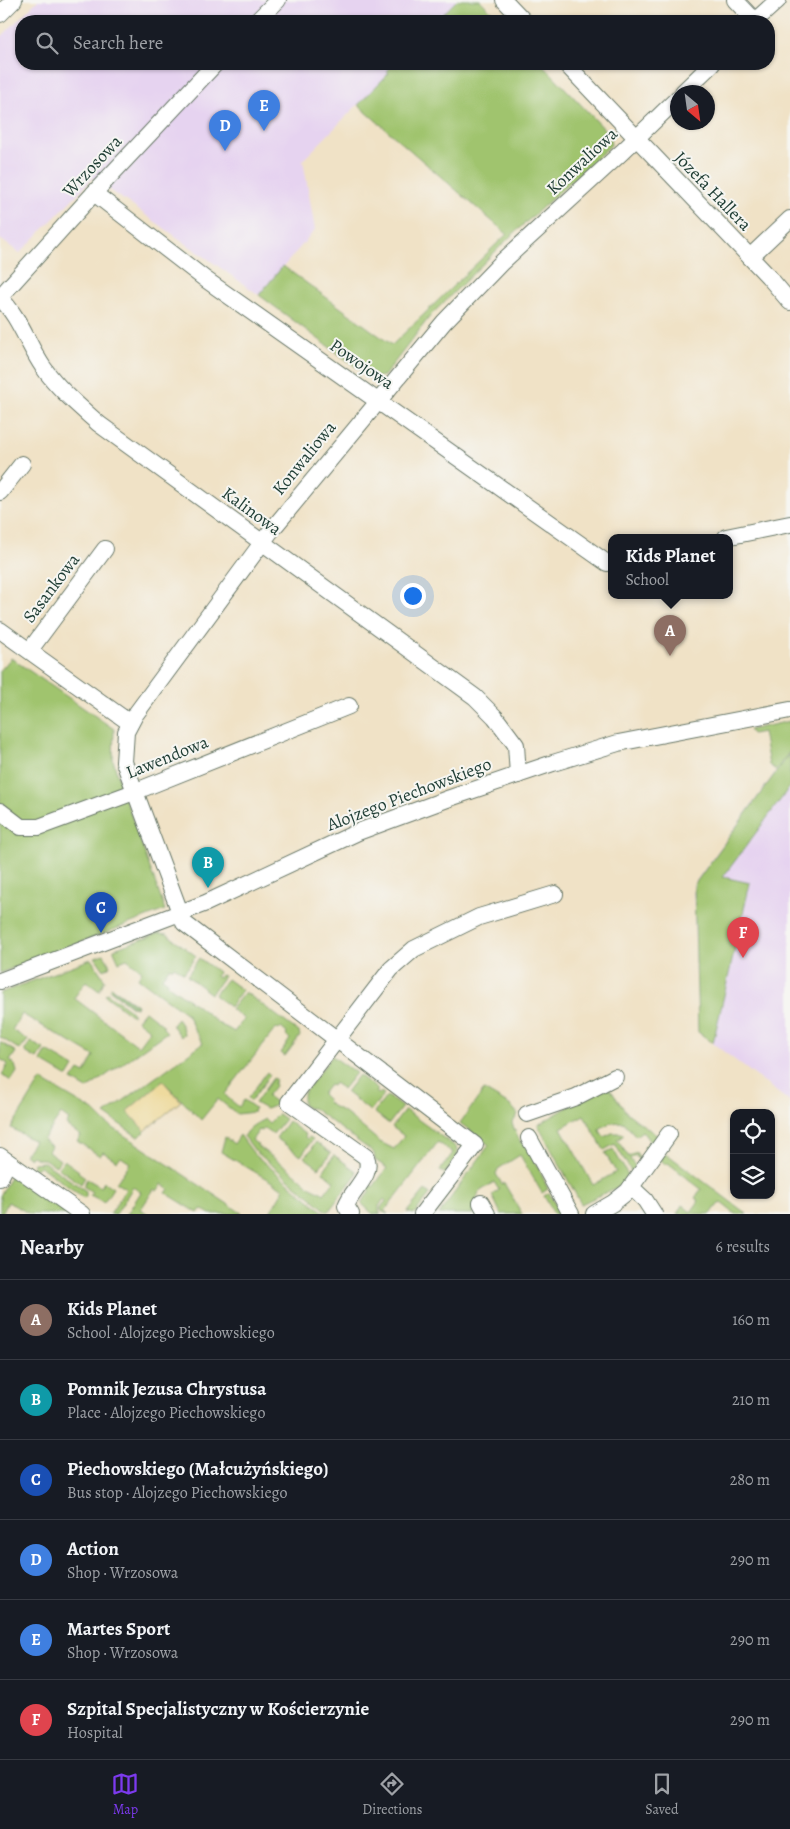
<!DOCTYPE html>
<meta charset="utf-8">
<style>
body{margin:0;font-family:Alegreya,serif;background:#242831;color:#f1f3f6}
.controls{position:absolute;right:15px;bottom:15px;display:grid;overflow:hidden;border-radius:10px;box-shadow:0 1px 4px #0004}
.controls button{width:45px;height:45px;display:grid;place-items:center;padding:0;border:0;border-bottom:1px solid #363941;background:#171b24;color:#f1f3f6;font:25px sans-serif}
.compass{position:absolute;left:670px;top:85px;width:45px;height:45px;border-radius:50%;background:#171b24;box-shadow:0 1px 4px #0004;rotate:151deg}
.you{position:absolute;left:412px;top:595px;width:18px;height:18px;margin:-12px;border:4px solid #fff;border-radius:50%;background:#1a73e8;box-shadow:0 0 0 8px #1a73e833}
.badge{display:grid;place-items:center;width:32px;height:32px;border-radius:50%;background:#7c3aed;color:#fff;font-size:16px;font-weight:700}
.pin{position:absolute;translate:-50% -41px;filter:drop-shadow(0 1px 2px #0008)}
.pin::after{content:'';position:absolute;top:26px;width:18px;height:15px;background:inherit;clip-path:polygon(0 0,100% 0,50% 100%)}
.popup{position:absolute;left:608px;top:534px;width:125px;height:65px;box-sizing:border-box;display:grid;place-content:center;border-radius:10px;background:#171b24;filter:drop-shadow(0 1px 4px #0005);font-size:16px;white-space:nowrap;color:#9ea1a6}
.popup b{font-size:19px;color:#f1f3f6}
.popup::after{content:'';position:absolute;left:50%;top:100%;margin-left:-10px;border:10px solid transparent;border-top-color:#171b24}
.list{margin:0;padding:0;list-style:none}
h2{display:flex;justify-content:space-between;align-items:center;height:65px;margin:0;padding:0 20px;font-size:21px}
h2 small{font-size:16px;font-weight:400;color:#9ea1a6}
.list li{display:grid;grid-template-columns:32px 1fr auto;gap:15px;align-items:center;box-sizing:border-box;height:80px;padding:0 20px;border-top:1px solid #363941}
.list b{display:block;font-size:19px;white-space:nowrap}
.list p{margin:0;font-size:16px;white-space:nowrap;color:#9ea1a6}
.list em{font-size:16px;font-style:normal;color:#9ea1a6}
.icon{flex:none;width:28px;height:28px;fill:none;stroke:currentColor;stroke-width:2;stroke-linecap:round;stroke-linejoin:round}
.map{position:relative;flex:none;width:790px;height:1214px;overflow:hidden}
.search{position:absolute;background:#171b24;box-shadow:0 1px 4px #0004;left:15px;right:15px;top:15px;height:55px;display:flex;align-items:center;gap:12px;box-sizing:border-box;padding:0 18px;border-radius:20px;color:#9ea1a6;font-size:19px}
.sheet{height:545px;background:#171b24}
nav{display:flex;justify-content:space-around;align-items:center;box-sizing:border-box;height:70px;border-top:1px solid #363941;background:#171b24;font-size:14px;color:#9ea1a6}
nav a{display:grid;justify-items:center;gap:2px}
nav .on{color:#7c3aed}
.map>svg:first-child{display:block}
.built{fill:#e6d3f0}
.green{fill:#a0c46e;stroke:#608051}
.forest{fill:#80aa61;stroke:#50744a}
.sand{fill:#eeda9e;stroke:#868c69}
.lines{fill:none;stroke-linecap:round;stroke-linejoin:round}
.minor-casing{stroke:#687767;stroke-width:18}
.minor{stroke:#fff;stroke-width:16}
.labels{text-anchor:middle;dominant-baseline:central;stroke-width:4;stroke-linejoin:round;paint-order:stroke}
.street-label{font-size:18px;fill:#1f3d34;stroke:#f6f6f2}
</style>
<div class="map">
<svg width="790" height="1214" viewBox="0 0 790 1214">
<rect width="100%" height="100%" fill="#f6f6f2"/>
<filter id="ink" filterUnits="userSpaceOnUse"><feTurbulence type="fractalNoise" baseFrequency=".02" numOctaves="2"/><feDisplacementMap in="SourceGraphic" scale="10" xChannelSelector="R" yChannelSelector="G"/><feConvolveMatrix kernelMatrix="1 2 1 2 8 2 1 2 1" color-interpolation-filters="sRGB"/></filter>
<filter id="wash" filterUnits="userSpaceOnUse"><feTurbulence type="fractalNoise" baseFrequency=".0096" numOctaves="4" result="noise"/><feDisplacementMap in="SourceGraphic" scale="20" xChannelSelector="R" yChannelSelector="G"/><feGaussianBlur stdDeviation="1.12" result="paint"/><feColorMatrix in="noise" values="0 0 0 0 0 0 0 0 0 0 0 0 0 0 0 0 0 1.4 0 .05"/><feComposite in="paint" operator="in"/></filter>
<g filter="url(#wash)">
<rect width="100%" height="100%" fill="#f0e2c6"/>
<g class="built">
<polygon points="38,0 457,0 436,21 21,21 21,64 394,64 387,71 389,73 303,160 315,230 259,295 93,178 20,253 0,239 0,38"/>
<polygon points="790,752 790,1102 698,1032 693,885"/>
</g>
<g class="green">
<polygon points="457,0 480,0 501,21 436,21"/>
<polygon points="394,64 542,64 609,134 611,145 511,236 431,315 384,376 371,378 259,295 283,266 392,345 507,234 358,105 389,73 387,71"/>
<polygon points="11,658 114,729 113,760 121,787 165,910 0,973 0,671"/>
<polygon points="790,721 790,751 776,770 769,765 763,732 752,734 749,730"/>
<polygon points="790,753 790,787 723,877 750,883 713,1043 698,1032 694,885"/>
<path d="M 159,933 L 167,934 L 196,956 L 184,973 L 174,966 L 172,969 L 170,967 L 162,978 L 168,982 L 167,984 C 184,997 202,1008 218,1023 C 223,1027 229,1028 234,1032 L 244,1019 L 231,1009 L 245,992 L 299,1032 L 300,1036 L 285,1056 L 281,1053 L 290,1039 L 286,1035 L 287,1033 L 281,1028 L 279,1030 L 276,1028 L 225,1094 L 227,1097 L 239,1107 L 244,1100 L 255,1108 L 253,1111 L 254,1112 L 237,1114 L 218,1099 L 201,1120 L 163,1081 L 127,1111 L 145,1131 L 138,1137 L 105,1114 L 203,1043 L 195,1031 L 187,1014 L 138,978 L 142,971 L 127,959 L 119,962 L 114,951 L 114,949 Z"/>
<polygon points="104,954 110,966 104,970 95,957"/>
<polygon points="199,958 218,972 216,976 219,978 221,975 224,976 211,994 187,976"/>
<polygon points="91,959 105,980 99,991 86,981 74,998 138,1046 150,1030 137,1020 143,1012 145,1011 163,1025 163,1028 167,1032 87,1089 72,1080 79,1070 85,1073 94,1056 22,1014 12,1030 28,1040 20,1050 0,1037 0,993"/>
<polygon points="227,979 242,990 230,1007 214,995"/>
<polygon points="107,993 130,1010 133,1014 131,1015 105,995"/>
<path d="M 177,1019 C 181,1024 183,1028 184,1034 L 181,1037 L 172,1025 Z"/>
<polygon points="0,1042 16,1052 10,1061 15,1065 17,1072 11,1081 2,1075 8,1064 0,1059"/>
<polygon points="31,1042 44,1049 37,1059 25,1052 25,1050"/>
<polygon points="47,1051 74,1067 68,1077 41,1061"/>
<polygon points="332,1056 356,1073 343,1089 334,1083 332,1086 329,1085 322,1094 328,1100 327,1101 332,1106 344,1112 380,1142 394,1149 404,1136 392,1127 405,1110 456,1147 458,1155 445,1174 440,1170 453,1153 438,1142 385,1211 388,1214 381,1211 381,1207 386,1201 384,1199 379,1206 379,1212 381,1214 373,1214 361,1203 370,1191 364,1186 367,1182 373,1187 387,1168 375,1160 374,1153 313,1108 307,1108 303,1105 303,1094"/>
<polygon points="267,1072 270,1075 251,1101 248,1098"/>
<polygon points="359,1075 378,1090 376,1092 379,1094 381,1092 384,1094 370,1111 346,1092"/>
<polygon points="273,1078 276,1080 274,1083 275,1086 267,1096 275,1102 277,1099 279,1100 274,1106 266,1109 255,1103"/>
<polygon points="41,1080 94,1111 107,1124 243,1214 210,1214 201,1209 198,1213 166,1193 169,1189 162,1184 157,1191 154,1189 141,1209 148,1214 127,1214 141,1192 133,1187 116,1214 110,1214 126,1189 116,1183 130,1163 121,1157 117,1161 103,1152 100,1156 77,1141 81,1136 66,1125 69,1120 61,1114 43,1140 51,1146 48,1151 60,1160 56,1166 44,1159 38,1159 32,1156 30,1158 25,1154 34,1141 11,1128"/>
<polygon points="603,1089 610,1089 626,1112 659,1137 648,1150 644,1147 650,1142 642,1131 636,1136 623,1122 610,1123 599,1129 604,1137 612,1133 622,1133 624,1135 617,1140 629,1157 636,1152 641,1160 641,1162 635,1155 630,1159 636,1167 631,1171 615,1144 604,1150 584,1115 561,1128 593,1185 616,1172 605,1153 613,1149 628,1175 620,1186 581,1204 538,1125 591,1093"/>
<polygon points="484,1090 511,1106 518,1114 512,1124 521,1143 527,1142 548,1189 542,1193 520,1155 498,1169 496,1174 502,1184 504,1183 522,1214 501,1214 492,1195 499,1190 494,1182 479,1192 476,1201 477,1208 472,1211 473,1214 439,1214 489,1145 460,1123"/>
<polygon points="387,1096 402,1107 389,1124 374,1112"/>
<path d="M 278,1114 L 285,1119 L 273,1134 L 264,1128 L 262,1131 L 259,1130 L 252,1140 L 258,1145 L 257,1146 C 275,1159 292,1170 308,1185 C 313,1189 319,1190 324,1194 L 334,1181 L 323,1172 L 334,1155 L 356,1171 L 356,1175 L 328,1212 L 255,1151 L 244,1136 C 247,1128 257,1123 265,1119 L 269,1123 Z"/>
<polygon points="288,1121 306,1135 305,1137 307,1139 309,1137 313,1139 301,1156 276,1138"/>
<polygon points="240,1135 254,1154 326,1214 269,1214 284,1189 221,1152 225,1137 234,1144"/>
<polygon points="316,1142 331,1153 319,1168 304,1157 313,1148 312,1147"/>
<polygon points="667,1154 747,1214 735,1214 720,1202 711,1214 677,1214 682,1205 691,1212 699,1201 695,1198 701,1189 668,1163 666,1165 660,1159 662,1155"/>
<polygon points="64,1160 79,1171 78,1172 85,1177 81,1184 58,1168"/>
<polygon points="44,1162 86,1191 86,1196 84,1198 40,1166 35,1169 32,1165 34,1163"/>
<polygon points="11,1175 70,1214 30,1214 8,1202 2,1214 0,1214 0,1196"/>
<polygon points="87,1179 101,1187 104,1182 113,1188 104,1202 90,1195 92,1192 83,1186"/>
<polygon points="425,1190 430,1194 414,1214 407,1212"/>
<polygon points="549,1193 561,1214 554,1214 544,1196"/>
</g>
<polygon class="forest" points="111,987 137,1005 136,1008 132,1007 110,990"/>
<polygon class="sand" points="163,1081 181,1101 145,1131 127,1111"/>
</g>
<g filter="url(#ink)">
<g class="lines">
<defs>
<g id="minor">
<polyline points="504,0 524,21"/>
<polyline points="735,0 755,21"/>
<polyline points="0,14 14,0"/>
<polyline points="257,21 278,0"/>
<polyline points="755,21 778,0"/>
<polyline points="566,64 768,276 790,302"/>
<polyline points="683,92 712,64"/>
<polyline points="94,193 205,279 607,563 611,562"/>
<polyline points="750,257 790,219"/>
<polyline points="0,297 94,193 215,64"/>
<path d="M 0,298 C 19,316 28,345 43,367 C 58,389 79,406 99,424 L 475,697 L 495,717 L 516,745 L 518,775"/>
<polyline points="0,492 22,464"/>
<polyline points="726,537 790,524"/>
<polyline points="0,630 130,723"/>
<polyline points="30,650 105,549"/>
<polyline points="0,811 21,827 39,827 134,792 349,706"/>
<polyline points="0,981 206,903 358,832 450,798 553,763 618,743 790,710"/>
<polyline points="527,1114 576,1097 615,1077"/>
<polyline points="529,1138 571,1214"/>
<polyline points="0,1156 82,1214"/>
<polyline points="0,1178 8,1162"/>
<polyline points="631,1187 645,1200 654,1214"/>
<polyline points="481,1203 487,1214"/>
<path d="M 351,1214 L 346,1206 C 352,1189 374,1175 366,1157 L 289,1102 L 391,969 L 414,949 L 479,917 L 555,894"/>
<polyline points="422,1214 475,1145 184,923 124,762 126,732 135,715 270,532 444,322 502,262 622,152 678,98"/>
<polyline points="594,1214 613,1203 628,1191 669,1134"/>
</g>
</defs>
<use href="#minor" class="minor-casing"/>
<use href="#minor" class="minor"/>
</g>
</g>
<g class="labels">
<g class="street-label">
<text transform="translate(582 161) rotate(-43)">Konwaliowa</text>
<text transform="translate(92 166) rotate(-47)">Wrzosowa</text>
<text transform="translate(713 191) rotate(46)">Józefa Hallera</text>
<text transform="translate(362 364) rotate(35)">Powojowa</text>
<text transform="translate(304 458) rotate(-51)">Konwaliowa</text>
<text transform="translate(252 511) rotate(36)">Kalinowa</text>
<text transform="translate(51 588) rotate(-53)">Sasankowa</text>
<text transform="translate(167 757) rotate(-22)">Lawendowa</text>
<text transform="translate(409 794) rotate(-21)">Alojzego Piechowskiego</text>
</g>
</g>
</svg>
<div class="controls">
<button><svg class="icon" aria-label="locate" viewBox="0 0 24 24"><circle cx="12" cy="12" r="6"/><path d="M12 2v4M12 18v4M2 12h4M18 12h4"/></svg></button>
<button><svg class="icon" aria-label="layers" viewBox="0 0 24 24"><path d="M12 4l9 5-9 5-9-5zM3 14l9 5 9-5"/></svg></button>
</div>
<svg class="compass" viewBox="-18 -18 36 36"><path d="M0-13l5 13h-10z" fill="#e53935"/><path d="M0 13l5-13h-10z" fill="#9ea1a6"/></svg>
<div class="you"></div>
<div class="pin badge" style="left:670px;top:656px;background:#8d6e63">A</div>
<div class="popup"><b>Kids Planet</b>School</div>
<div class="pin badge" style="left:208px;top:888px;background:#0f9aa8">B</div>
<div class="pin badge" style="left:101px;top:933px;background:#1a4fb4">C</div>
<div class="pin badge" style="left:225px;top:151px;background:#3f7fe0">D</div>
<div class="pin badge" style="left:264px;top:131px;background:#3f7fe0">E</div>
<div class="pin badge" style="left:743px;top:958px;background:#e0444e">F</div>
<div class="search"><svg class="icon" aria-label="search" viewBox="0 0 24 24"><circle cx="10" cy="10" r="6"/><path d="M15 15l6 6"/></svg>Search here</div>
</div>
<section class="sheet">
<h2>Nearby<small>6 results</small></h2>
<ul class="list">
<li><span class="badge" style="background:#8d6e63">A</span><div><b>Kids Planet</b><p>School · Alojzego Piechowskiego</p></div><em>160 m</em></li>
<li><span class="badge" style="background:#0f9aa8">B</span><div><b>Pomnik Jezusa Chrystusa</b><p>Place · Alojzego Piechowskiego</p></div><em>210 m</em></li>
<li><span class="badge" style="background:#1a4fb4">C</span><div><b>Piechowskiego (Małcużyńskiego)</b><p>Bus stop · Alojzego Piechowskiego</p></div><em>280 m</em></li>
<li><span class="badge" style="background:#3f7fe0">D</span><div><b>Action</b><p>Shop · Wrzosowa</p></div><em>290 m</em></li>
<li><span class="badge" style="background:#3f7fe0">E</span><div><b>Martes Sport</b><p>Shop · Wrzosowa</p></div><em>290 m</em></li>
<li><span class="badge" style="background:#e0444e">F</span><div><b>Szpital Specjalistyczny w Kościerzynie</b><p>Hospital</p></div><em>290 m</em></li>
</ul>
</section>
<nav>
<a class="on"><svg class="icon" aria-label="map" viewBox="0 0 24 24"><path d="M3 6l6-2 6 2 6-2v14l-6 2-6-2-6 2zM9 4v14M15 6v14"/></svg>Map</a>
<a><svg class="icon" aria-label="directions" viewBox="0 0 24 24"><path d="M12 3l9 9-9 9-9-9zM9 14v-3h6M13 9l2 2-2 2"/></svg>Directions</a>
<a><svg class="icon" aria-label="saved" viewBox="0 0 24 24"><path d="M7 4h10v16l-5-4-5 4z"/></svg>Saved</a>
</nav>
